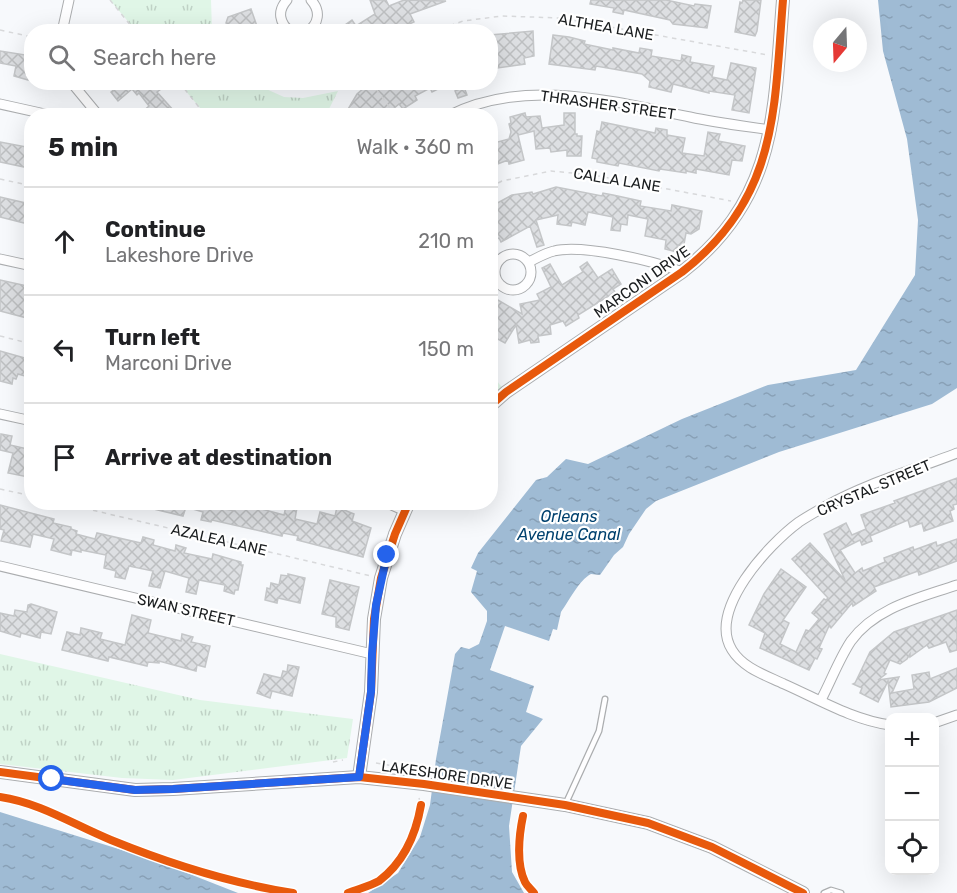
<!DOCTYPE html>
<meta charset="utf-8">
<style>
body{margin:0;font-family:Rubik,sans-serif;background:#f6f6f6;color:#202124}
.controls{position:absolute;right:18px;bottom:18px;display:grid;overflow:hidden;border-radius:12px;box-shadow:0 6px 24px #0002}
.controls button{width:54px;height:54px;display:grid;place-items:center;padding:0;border:0;border-bottom:2px solid #e0e0e0;background:#fff;color:#202124;font:30px sans-serif}
.compass{position:absolute;left:813px;top:18px;width:54px;height:54px;border-radius:50%;background:#fff;box-shadow:0 6px 24px #0002;rotate:199deg}
.stop{position:absolute;width:18px;height:18px;margin:-14px;border:4px solid #2563eb;border-radius:50%;background:#fff}
.stop.end{background:#2563eb;border-color:#fff;box-shadow:0 2px 6px #0008}
.list{margin:0;padding:0;list-style:none}
h2{display:flex;justify-content:space-between;align-items:center;height:78px;margin:0;padding:0 24px;font-size:26px}
h2 small{font-size:20px;font-weight:400;color:#757577}
.list li{display:grid;grid-template-columns:39px 1fr auto;gap:18px;align-items:center;box-sizing:border-box;height:108px;padding:0 24px;border-top:2px solid #e0e0e0}
.list b{display:block;font-size:22px;white-space:nowrap}
.list p{margin:0;font-size:20px;white-space:nowrap;color:#757577}
.list em{font-size:20px;font-style:normal;color:#757577}
.icon{flex:none;width:33px;height:33px;fill:none;stroke:currentColor;stroke-width:2;stroke-linecap:round;stroke-linejoin:round}
.map{position:relative;flex:none;width:957px;height:893px;overflow:hidden}
.search{position:absolute;background:#fff;box-shadow:0 6px 24px #0002;left:24px;top:24px;width:474px;height:66px;display:flex;align-items:center;gap:15px;box-sizing:border-box;padding:0 21px;border-radius:24px;color:#757577;font-size:22px}
.panel{position:absolute;background:#fff;box-shadow:0 6px 24px #0002;left:24px;top:108px;width:474px;height:402px;border-radius:24px}
.map>svg:first-child{display:block}
.park{fill:url(#park-tufts)}
.water{fill:url(#water-ripples)}
.building{fill:url(#building-cross-hatch);stroke:#c4c6c8;stroke-width:1.5}
.lines{fill:none;stroke-linecap:round;stroke-linejoin:round}
.service-casing{stroke:#abadaf;stroke-width:7}
.minor-casing{stroke:#abadaf;stroke-width:11}
.tertiary-casing{stroke:#abadaf;stroke-width:14}
.path{stroke:#d8d9db;stroke-width:1.5;stroke-dasharray:4.5 4.5;stroke-linecap:butt}
.service{stroke:#fefeff;stroke-width:4.5}
.minor{stroke:#fefeff;stroke-width:9}
.tertiary{stroke:#fefeff;stroke-width:12}
.cycleway-casing{stroke:#fff;stroke-width:11}
.cycleway{stroke:#e8590c;stroke-width:8}
.route{stroke:#2563eb;stroke-width:8}
.labels{text-anchor:middle;dominant-baseline:central;stroke-width:4.5;stroke-linejoin:round;paint-order:stroke}
.street-label{font-size:15px;fill:#1a1d1f;stroke:#fff}
.water-label{font-size:16px;font-style:italic;fill:#00416e;stroke:#fff}
</style>
<div class="map">
<svg width="957" height="893" viewBox="0 0 957 893">
<defs>
<pattern id="park-tufts" width="24" height="20" patternUnits="userSpaceOnUse" patternTransform="scale(1.5)"><rect width="24" height="20" fill="#e0f6e7"/><path d="M3 7l-1-3M5 7V3M7 7l1-3M15 17l-1-3M17 17v-4M19 17l1-3" fill="none" stroke="#c0d2c6"/></pattern>
<pattern id="water-ripples" width="26" height="14" patternUnits="userSpaceOnUse" patternTransform="scale(1.5)"><rect width="26" height="14" fill="#9fbbd4"/><path d="M2 4q2-2 4 0t4 0M15 11q2-2 4 0t4 0" fill="none" stroke="#88a0b6"/></pattern>
<pattern id="building-cross-hatch" width="8" height="8" patternUnits="userSpaceOnUse" patternTransform="scale(1.5)"><rect width="8" height="8" fill="#dddfe2"/><path d="M0 0l8 8M0 8l8-8" fill="none" stroke="#bdbfc1"/></pattern>
</defs>
<rect width="100%" height="100%" fill="#f7f9fc"/>
<g class="park">
<polygon points="110,0 211,0 212,31 136,31"/>
<polygon points="179,83 253,83 284,97 303,98 338,91 326,115 206,115"/>
<polygon points="490,373 506,392 490,406"/>
<polygon points="0,654 200,700 353,719 347,758 173,780 122,778 0,764"/>
</g>
<g class="water">
<path d="M 878,0 L 957,0 L 957,388 L 932,404 L 779,452 L 656,501 L 646,509 L 629,534 L 623,547 L 614,555 L 600,575 L 591,574 C 579,580 569,601 561,612 L 557,630 L 553,629 L 549,641 L 505,626 L 490,670 L 534,686 L 526,712 L 543,719 L 521,746 L 509,826 L 512,872 L 524,893 L 368,893 L 398,873 L 420,837 L 430,805 L 436,759 L 455,654 L 461,647 L 469,649 L 479,644 L 487,621 L 487,611 L 471,592 L 477,571 L 471,568 L 478,553 L 536,480 L 547,477 L 566,459 L 588,464 L 682,419 L 768,385 L 856,370 L 915,275 L 918,220 L 907,139 L 883,51 Z"/>
<polygon points="0,812 154,860 238,893 0,893"/>
</g>
<g class="building">
<polygon points="370,0 386,0 389,6 404,0 446,1 410,14 414,22 392,32 335,32 352,20 356,26 375,14"/>
<polygon points="591,0 666,0 694,6 695,4 711,6 707,28 673,24 670,20 624,10 623,14 613,12 614,8 590,4"/>
<polygon points="743,0 761,0 757,31 755,36 735,32 740,2 742,3"/>
<polygon points="251,9 259,32 231,32 226,23 228,17"/>
<polygon points="533,31 534,56 524,58 525,64 490,69 490,35"/>
<polygon points="553,35 569,37 585,41 584,44 613,50 613,48 639,53 640,48 652,50 651,56 681,61 682,55 691,57 690,62 714,66 712,77 727,80 731,63 756,68 749,113 732,110 735,95 709,91 709,93 673,84 671,92 649,87 650,81 642,74 596,66 595,70 549,64"/>
<polygon points="0,51 32,56 28,80 14,76 16,66 0,63"/>
<polygon points="123,82 156,82 161,89 157,92 174,111 169,116 138,116 149,106 139,93 137,95 132,89 118,101 111,92"/>
<polygon points="371,82 452,82 432,92 430,88 415,96 417,100 403,109 399,104 385,116 344,116 357,94"/>
<polygon points="464,87 467,95 458,98 455,91"/>
<polygon points="525,113 526,117 540,116 542,128 564,125 564,113 575,113 575,134 577,134 577,136 582,136 581,156 567,156 567,150 551,152 550,148 536,149 534,131 518,135 524,160 509,164 508,160 490,167 490,144 509,139 511,132 509,124 511,123 510,117"/>
<polygon points="602,122 655,133 656,128 667,130 667,135 685,138 682,153 704,156 708,132 720,134 718,141 745,146 742,161 732,160 729,175 696,169 696,173 686,171 686,173 660,169 659,171 619,163 618,166 597,162 597,159 592,158 597,131 600,132"/>
<polygon points="0,142 32,148 29,168 0,162"/>
<polygon points="556,187 602,196 603,193 613,195 641,201 640,206 671,211 672,205 702,211 699,229 691,234 686,233 684,244 683,246 678,245 677,252 665,249 666,240 645,236 648,219 628,215 627,225 621,224 620,231 611,230 613,217 588,212 585,225 572,222 571,226 557,224 558,215 536,220 544,245 537,247 530,226 501,242 499,238 490,244 490,207 512,195 532,192 533,194"/>
<polygon points="0,197 30,204 32,206 32,225 0,217"/>
<polygon points="587,262 598,278 612,269 621,284 613,289 615,292 578,315 579,318 566,326 563,321 550,325 551,334 538,336 539,342 531,343 530,340 519,343 516,325 505,343 496,338 490,348 490,312 498,300 522,314 520,304 540,300 537,294 551,287 542,268 550,264 562,285 583,272 580,267"/>
<polygon points="0,280 32,287 32,316 28,315 27,318 0,311"/>
<polygon points="0,351 32,360 32,378 18,374 16,379 13,378 12,384 0,381"/>
<polygon points="1,434 12,436 10,445 32,450 32,463 28,477 8,473 13,453 0,450"/>
<polygon points="957,478 957,504 953,505 954,509 950,511 953,521 924,531 922,523 910,527 908,520 870,536 872,541 862,545 860,540 840,550 855,573 862,568 863,571 885,562 884,558 913,547 914,550 936,542 937,546 957,539 957,561 919,575 918,571 874,587 876,591 853,606 852,603 831,628 829,626 819,648 822,649 817,659 815,658 809,670 760,648 765,633 749,625 764,594 781,569 806,587 783,620 789,623 780,644 796,652 806,630 809,631 819,619 812,613 824,599 826,600 828,598 792,559 810,543 845,580 824,534 846,523 852,535 866,529 861,515 895,503 894,501"/>
<polygon points="141,502 216,502 215,507 234,511 236,505 253,509 254,507 284,515 287,502 298,502 295,519 317,524 320,512 335,516 337,507 354,514 352,521 371,528 363,557 297,540 298,536 283,533 282,536 212,520 211,522 201,520 203,512 186,507 183,516 141,506"/>
<polygon points="0,505 54,519 53,523 71,527 71,529 77,531 76,534 95,539 97,533 141,543 143,537 154,540 153,545 175,551 176,545 186,548 184,553 212,559 213,554 241,562 241,565 243,565 238,590 235,590 234,594 224,591 225,585 199,580 196,594 186,592 189,578 165,571 160,588 149,586 153,571 129,566 125,579 115,577 116,571 104,568 106,555 81,550 81,552 72,550 71,555 51,550 54,539 33,534 30,547 1,541 4,530 0,529"/>
<polygon points="288,574 305,578 300,603 278,598 277,603 265,600 267,588 270,589 271,583 279,585 281,575 288,576"/>
<polygon points="330,580 359,587 349,630 336,627 336,617 322,614"/>
<polygon points="31,604 57,612 51,634 41,632 40,638 21,633 20,637 0,631 0,613 14,616 15,610 27,612 28,605"/>
<polygon points="957,610 957,650 950,652 946,642 929,648 927,645 910,657 910,654 907,659 900,664 890,660 884,673 886,674 878,680 899,677 892,693 914,689 912,675 929,672 930,679 957,668 957,688 929,702 891,707 888,681 878,702 860,693 862,688 853,684 855,683 870,652 894,632"/>
<polygon points="132,615 151,620 148,633 181,641 182,634 193,637 191,642 210,646 205,667 197,665 196,671 159,661 159,663 148,662 147,666 109,657 108,661 62,650 67,632 80,635 81,628 102,633 100,639 125,645"/>
<polygon points="288,665 299,667 292,696 272,691 270,698 257,693 264,674 281,678 283,671 287,672"/>
</g>
<g class="lines">
<defs>
<g id="service">
<polyline points="566,803 599,731 605,699"/>
<polyline points="824,893 831,890 841,893"/>
</g>
<g id="minor">
<path d="M 287,0 C 277,11 279,23 291,32"/>
<polyline points="62,32 69,0"/>
<path d="M 307,32 C 319,24 321,11 311,0"/>
<polyline points="71,82 99,116"/>
<polyline points="0,104 54,116"/>
<path d="M 448,116 C 524,77 611,101 690,117 C 717,123 744,126 771,130"/>
<circle cx="513" cy="272" r="18"/>
<polyline points="0,259 32,266"/>
<path d="M 529,262 C 537,258 545,253 554,251 C 582,244 655,261 682,272"/>
<polyline points="0,414 32,421"/>
<polyline points="385,502 405,511"/>
<polyline points="0,566 372,654"/>
<path d="M 821,700 C 831,681 839,659 851,641 C 876,607 919,598 957,585"/>
<polyline points="934,723 957,715"/>
<path d="M 890,725 C 853,720 818,699 784,684 C 765,675 743,668 732,650 C 707,610 769,544 799,522 C 808,516 817,511 826,506 C 867,483 914,470 957,453"/>
</g>
<g id="tertiary">
<path d="M 490,406 L 506,392 L 682,272 C 778,198 774,111 783,0"/>
<polyline points="0,772 135,790 173,789 359,777 424,784 565,805 648,823 712,847 803,893"/>
<polyline points="359,777 371,692 374,619 381,578 395,534 409,502"/>
</g>
</defs>
<use href="#service" class="service-casing"/>
<use href="#minor" class="minor-casing"/>
<use href="#tertiary" class="tertiary-casing"/>
<g class="path">
<polyline points="110,0 136,32"/>
<polyline points="0,30 32,37"/>
<polyline points="433,32 463,21 502,16 560,18 768,55"/>
<polyline points="179,82 206,116"/>
<polyline points="371,82 396,116"/>
<polyline points="0,179 32,186"/>
<polyline points="490,187 502,181 551,171 593,175 731,201"/>
<polyline points="0,336 32,344"/>
<polyline points="0,489 32,496"/>
<polyline points="58,502 371,576"/>
<polyline points="333,762 343,760"/>
<polyline points="376,763 429,772"/>
<polyline points="419,798 421,805"/>
</g>
<use href="#service" class="service"/>
<use href="#minor" class="minor"/>
<use href="#tertiary" class="tertiary"/>
<defs>
<g id="cycleway">
<path d="M 490,406 L 506,392 L 682,272 C 778,198 774,111 783,0"/>
<polyline points="0,772 135,790 173,789 359,777 424,784 565,805 648,823 712,847 803,893"/>
<polyline points="359,777 371,692 374,619 381,578 395,534 409,502"/>
<path d="M 0,797 C 41,803 74,825 111,840 C 170,864 230,883 293,893"/>
<path d="M 523,816 C 519,835 516,864 525,882 C 527,886 532,890 534,893"/>
<path d="M 348,893 C 358,889 370,886 379,881 C 404,862 416,834 421,805"/>
</g>
</defs>
<use href="#cycleway" class="cycleway-casing"/>
<use href="#cycleway" class="cycleway"/>
</g>
<g class="lines">
<polyline class="route" points="52,779 135,790 173,789 359,777 371,692 372,654 376,605 387,555"/>
</g>
<g class="labels">
<g class="street-label">
<text transform="translate(606 27) rotate(10)">ALTHEA LANE</text>
<text transform="translate(608 105) rotate(8)">THRASHER STREET</text>
<text transform="translate(617 180) rotate(9)">CALLA LANE</text>
<text transform="translate(642 282) rotate(-35)">MARCONI DRIVE</text>
<text transform="translate(874 488) rotate(-23)">CRYSTAL STREET</text>
<text transform="translate(219 540) rotate(13)">AZALEA LANE</text>
<text transform="translate(186 610) rotate(13)">SWAN STREET</text>
<text transform="translate(447 775) rotate(8)">LAKESHORE DRIVE</text>
</g>
<g class="water-label">
<text x="569" y="516">Orleans<tspan x="569" dy="18">Avenue Canal</tspan></text>
</g>
</g>
</svg>
<div class="controls">
<button>+</button>
<button>−</button>
<button><svg class="icon" aria-label="locate" viewBox="0 0 24 24"><circle cx="12" cy="12" r="6"/><path d="M12 2v4M12 18v4M2 12h4M18 12h4"/></svg></button>
</div>
<svg class="compass" viewBox="-18 -18 36 36"><path d="M0-13l5 13h-10z" fill="#e53935"/><path d="M0 13l5-13h-10z" fill="#757577"/></svg>
<div class="stop" style="left:52px;top:779px"></div>
<div class="stop end" style="left:387px;top:555px"></div>
<div class="search"><svg class="icon" aria-label="search" viewBox="0 0 24 24"><circle cx="10" cy="10" r="6"/><path d="M15 15l6 6"/></svg>Search here</div>
<section class="panel">
<h2>5 min<small>Walk · 360 m</small></h2>
<ul class="list">
<li><svg class="icon" aria-label="ahead" viewBox="0 0 24 24"><path d="M12 20V5M6 11l6-6 6 6"/></svg><div><b>Continue</b><p>Lakeshore Drive</p></div><em>210 m</em></li>
<li><svg class="icon" aria-label="left" viewBox="0 0 24 24"><path d="M17 20v-9H6M10 6l-5 5 5 5"/></svg><div><b>Turn left</b><p>Marconi Drive</p></div><em>150 m</em></li>
<li><svg class="icon" aria-label="arrive" viewBox="0 0 24 24"><path d="M6 21V4h12l-3 4 3 4H6"/></svg><div><b>Arrive at destination</b></div></li>
</ul>
</section>
</div>
